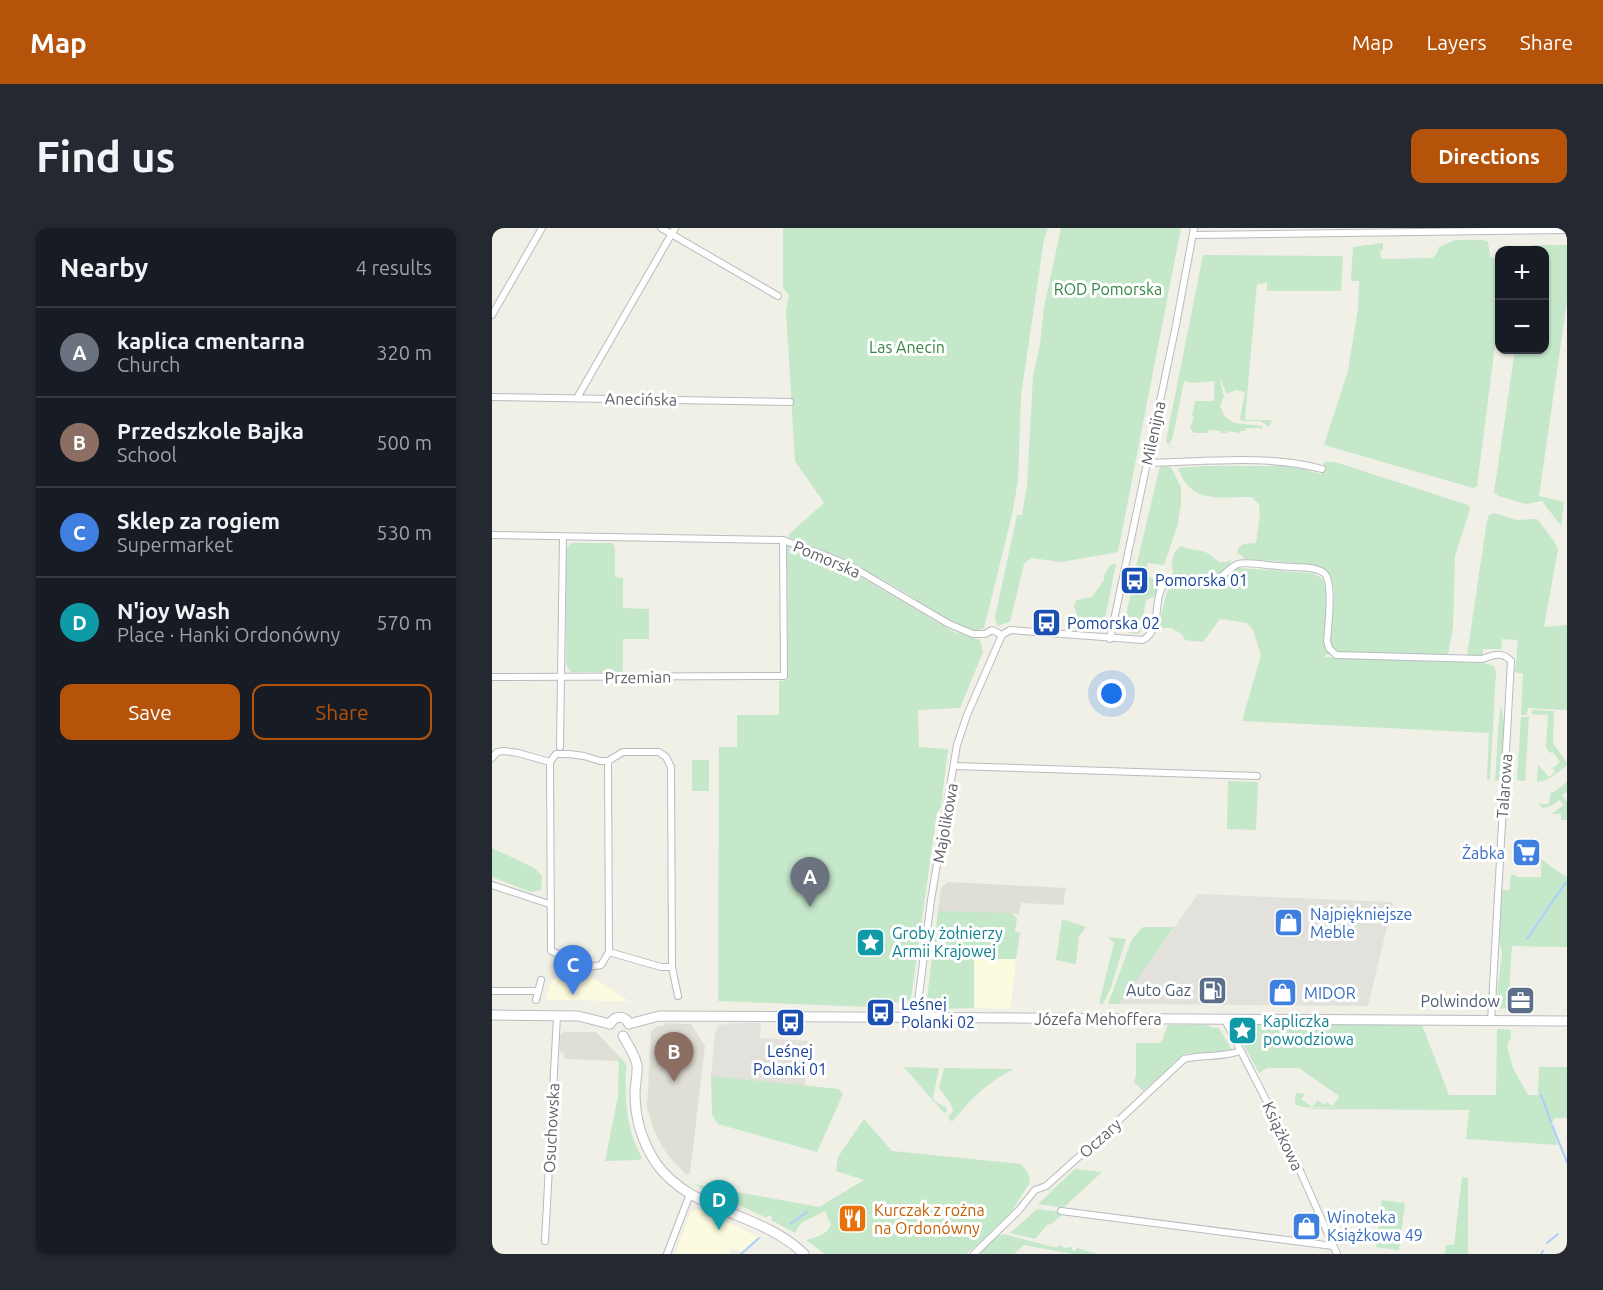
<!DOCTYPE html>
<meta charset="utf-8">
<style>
body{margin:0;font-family:Ubuntu,sans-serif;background:#242831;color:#f1f3f6}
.controls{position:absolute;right:18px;top:18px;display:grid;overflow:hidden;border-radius:12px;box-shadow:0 2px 4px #0004}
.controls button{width:54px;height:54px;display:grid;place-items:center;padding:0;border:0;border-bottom:2px solid #363941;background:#171b24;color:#f1f3f6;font:30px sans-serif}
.you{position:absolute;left:620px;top:466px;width:21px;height:21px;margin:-15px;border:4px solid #fff;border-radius:50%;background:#1a73e8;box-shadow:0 0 0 9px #1a73e833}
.badge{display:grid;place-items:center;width:39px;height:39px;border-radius:50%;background:#b45309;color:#fff;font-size:20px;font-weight:700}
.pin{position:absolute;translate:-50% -50px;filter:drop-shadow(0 2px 3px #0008)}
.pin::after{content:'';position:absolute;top:32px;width:21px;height:18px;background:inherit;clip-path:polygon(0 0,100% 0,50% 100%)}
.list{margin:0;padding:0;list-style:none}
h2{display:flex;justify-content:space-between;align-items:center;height:78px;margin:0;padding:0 24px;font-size:26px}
h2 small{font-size:20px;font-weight:400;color:#9ea1a6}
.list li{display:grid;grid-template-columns:39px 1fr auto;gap:18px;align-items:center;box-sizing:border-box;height:90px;padding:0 24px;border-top:2px solid #363941}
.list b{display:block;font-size:22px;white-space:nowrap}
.list p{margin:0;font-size:20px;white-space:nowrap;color:#9ea1a6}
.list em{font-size:20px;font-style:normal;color:#9ea1a6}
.actions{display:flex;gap:12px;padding:18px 24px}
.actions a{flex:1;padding:14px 0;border:2px solid #b45309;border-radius:12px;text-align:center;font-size:21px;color:#b45309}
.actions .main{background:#b45309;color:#fff}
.map{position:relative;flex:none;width:1075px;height:1026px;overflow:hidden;border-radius:12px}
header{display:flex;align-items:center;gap:36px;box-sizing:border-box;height:84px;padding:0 30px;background:#b45309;color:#fff}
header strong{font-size:28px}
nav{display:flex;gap:33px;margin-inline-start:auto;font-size:21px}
.intro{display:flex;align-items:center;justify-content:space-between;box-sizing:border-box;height:144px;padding:0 36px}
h1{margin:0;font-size:42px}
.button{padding:15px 27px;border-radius:12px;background:#b45309;color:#fff;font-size:21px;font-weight:700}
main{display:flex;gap:36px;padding:0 36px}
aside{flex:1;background:#171b24;border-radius:12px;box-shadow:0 2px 4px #0004}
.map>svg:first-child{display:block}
.commercial{fill:#fdfbdf}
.industrial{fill:#e2e1db}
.education{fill:#e0dfd6}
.green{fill:#c5e7ca}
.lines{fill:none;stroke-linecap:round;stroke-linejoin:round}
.stream{stroke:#aacefd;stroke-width:2}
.street-casing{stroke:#b9bbc0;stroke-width:8}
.secondary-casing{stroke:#bbbcc2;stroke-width:11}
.street{stroke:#fff;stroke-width:6}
.secondary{stroke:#fff;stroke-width:9}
.labels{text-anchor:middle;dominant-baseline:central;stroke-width:6;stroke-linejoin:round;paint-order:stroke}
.park-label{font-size:16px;fill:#378645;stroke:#fff}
.street-label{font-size:16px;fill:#5f6167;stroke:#fff}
.transit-label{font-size:16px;fill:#164399;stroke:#fff;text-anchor:start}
.shop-label{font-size:16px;fill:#366cbe;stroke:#fff;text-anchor:start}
.culture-label{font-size:16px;fill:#0d838f;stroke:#fff;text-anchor:start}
.service-label{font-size:16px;fill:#4e5e75;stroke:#fff;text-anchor:end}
.food-label{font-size:16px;fill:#c56008;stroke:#fff;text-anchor:start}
</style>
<header>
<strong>Map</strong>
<nav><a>Map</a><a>Layers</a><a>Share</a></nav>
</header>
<div class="intro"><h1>Find us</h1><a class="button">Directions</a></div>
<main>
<aside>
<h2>Nearby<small>4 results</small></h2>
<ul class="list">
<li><span class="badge" style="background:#6b7280">A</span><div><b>kaplica cmentarna</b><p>Church</p></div><em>320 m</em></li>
<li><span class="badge" style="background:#8d6e63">B</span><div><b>Przedszkole Bajka</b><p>School</p></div><em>500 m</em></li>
<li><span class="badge" style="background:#3f7fe0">C</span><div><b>Sklep za rogiem</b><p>Supermarket</p></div><em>530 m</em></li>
<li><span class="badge" style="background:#0f9aa8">D</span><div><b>N'joy Wash</b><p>Place · Hanki Ordonówny</p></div><em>570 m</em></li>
</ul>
<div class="actions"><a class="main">Save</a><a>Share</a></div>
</aside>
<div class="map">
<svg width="1075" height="1026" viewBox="0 0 1075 1026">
<rect width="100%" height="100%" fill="#f0f0e7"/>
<g class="commercial">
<polygon points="482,731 524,731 518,781 482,780"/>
<polygon points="71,745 94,745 137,773 54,772 59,754"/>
<polygon points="206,981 249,1000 267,1010 250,1024 238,1020 238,1026 183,1026 199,984"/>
</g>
<g class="industrial">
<polygon points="706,666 901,674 876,778 628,776"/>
<polygon points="245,795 269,795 268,810 317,813 313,858 219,848 223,806 227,797"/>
</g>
<g class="education">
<polygon points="456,654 574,660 571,677 529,675 527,686 446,683 449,660"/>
<polygon points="173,795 199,796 213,818 198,945 194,947 179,931 171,920 162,903 155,880 159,804 165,798 171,798"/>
<polygon points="72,804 104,804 127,828 127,833 72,831 72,825 68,824 68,807"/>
</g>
<g class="green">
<path d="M 291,0 L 556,0 L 552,11 L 529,168 L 526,252 L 520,287 L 492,400 L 485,403 C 455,394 430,375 404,359 C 384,348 363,337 342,327 C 330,322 302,317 296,307 L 332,275 L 303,233 L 294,83 L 297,67 L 291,60 Z"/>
<polygon points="569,0 689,0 626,324 569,334 539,330 532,336 518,394 505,398 503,389 525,287 530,287 535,257 541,148 548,117 552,80"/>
<polygon points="963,12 991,12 996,14 998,28 1005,32 1007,37 1007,86 985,258 981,260 832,217 856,143 866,81 867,53 859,53 861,19 891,15 891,22 888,23 889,31 940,30 945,25 947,19"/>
<polygon points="1039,17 1075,17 1075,73 1047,268 1072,274 1069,298 1050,273 1034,276 1006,268 1002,264 1023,122 1052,122 1052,22 1038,22"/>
<polygon points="711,27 851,28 849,63 775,63 775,55 765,56 753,192 780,192 777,199 768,193 751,193 748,191 753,164 744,162 735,166 727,148 732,168 728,178 732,188 742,195 770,198 770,202 768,200 754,200 753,203 748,203 748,205 735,203 735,205 729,205 729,203 716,202 716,205 702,205 698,200 702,189 700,188 703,173 722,173 722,153 701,155 692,153 681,208 677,217 687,227 674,213"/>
<path d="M 832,234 L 843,234 L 976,277 L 978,281 L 963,328 L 961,399 L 956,427 L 846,425 L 838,418 C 838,398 845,371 840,352 C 835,333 772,333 753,331 L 745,324 L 747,319 L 752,316 L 764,315 L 768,286 L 767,276 L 760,269 C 730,268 699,278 686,240 L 711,238 L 799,238 L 829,246 Z"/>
<polygon points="668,238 679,239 689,259 689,277 685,299 672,337 656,335 652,346 668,354 665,367 654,372 651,389 657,391 647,406 638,405 632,400 632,396 641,355 643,355 644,349 642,348"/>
<polygon points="1002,285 1024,292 1045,291 1062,313 1066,321 1052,399 1075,397 1075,482 1036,480 1035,487 1029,487 1031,446 1023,444 1026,412 1010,411 1009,421 991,421 991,428 975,427 995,293 997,287"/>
<polygon points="79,315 121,315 123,321 123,349 131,350 131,380 157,381 157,411 131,411 131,444 79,444 74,436 74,321"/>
<polygon points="295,317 335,331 355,341 462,404 488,412 491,424 468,480 426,482 427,519 456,521 449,580 445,584 418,777 380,769 379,779 226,773 227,519 245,519 245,487 287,487 287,453 296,452"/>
<path d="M 689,318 C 699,323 706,321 713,324 C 724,328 723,339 739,332 C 737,357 698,348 682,347 C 678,336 680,324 689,318 Z"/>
<polygon points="624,336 613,390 604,397 582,393 586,391 582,378 584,372 600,369 612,352 612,347 618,337"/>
<path d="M 746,340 L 820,345 C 829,349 832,351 835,361 L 832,415 L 836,422 L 841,427 L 833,427 L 833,429 L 992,435 L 1002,438 L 1004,444 L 998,552 L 995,551 L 997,505 L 750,493 L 769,427 L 761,402 L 755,395 L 728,391 L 711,414 L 693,412 L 690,406 L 679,400 L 666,400 L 675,363 L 684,355 C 715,355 720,362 746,340 Z"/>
<polygon points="1009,477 1012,495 1009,548 1007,552 1003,553 1007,489"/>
<path d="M 1040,482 L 1062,483 L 1061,515 L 1075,535 L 1075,537 C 1066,544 1057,553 1045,554 L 1046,537 L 1057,549 L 1063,544 L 1061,540 L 1068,534 L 1061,524 L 1058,525 L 1054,519 L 1056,487 L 1040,486 Z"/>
<polygon points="1029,489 1037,489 1033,553 1025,552"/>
<rect x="200" y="532" width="17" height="31"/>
<polygon points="736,553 766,554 764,602 735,601"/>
<polygon points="1075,554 1075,564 1070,567 1075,574 1075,592 1069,592 1069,586 1059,586 1072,577 1068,572 1057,579 1050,580 1047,576 1057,576 1058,565 1062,564"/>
<polygon points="0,620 42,640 50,648 49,662 39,664 0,649"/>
<polygon points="1049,631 1071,647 1075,648 1075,719 1020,718 1016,780 1003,781 1010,726 1007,709 1010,662 1017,662 1019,647 1024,647 1024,649 1049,649"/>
<polygon points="446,683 519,685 525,690 523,704 528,705 524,731 482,731 482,780 445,781 435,770"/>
<polygon points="570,691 594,699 587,708 584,736 564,732"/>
<polygon points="651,699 682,699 628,776 616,776 640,711"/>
<polygon points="616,709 634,711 619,759 611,776 607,776 622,715"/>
<path d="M 759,796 L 930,797 L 957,867 L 1004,867 L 1005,801 L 1019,802 L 1019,810 L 1015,818 L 1021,840 L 1036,867 L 1046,867 L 1047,839 L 1075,839 L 1075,890 L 1063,890 L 1059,896 L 1066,917 L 974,911 L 977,882 L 811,881 L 850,879 C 839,878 810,882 803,876 L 804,865 L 813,866 L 809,871 L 820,879 L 826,872 L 832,877 L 834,874 L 841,878 L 847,868 L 807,840 L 775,840 L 767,845 L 745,805 L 748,805 L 751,801 L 745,803 L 744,801 L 750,797 Z"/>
<polygon points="676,797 717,797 717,799 727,800 740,822 692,826 651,863 642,854 644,846 644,815 669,815"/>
<path d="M 127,828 L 134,836 C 133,870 133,899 150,930 L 148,932 L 113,933 L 126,868 Z"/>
<polygon points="412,839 447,840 441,870 445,875 455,880 454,884 452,885"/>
<path d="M 452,840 L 518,841 L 522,841 C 495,854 479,871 460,894 L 456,889 L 461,883 L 459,876 L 447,860 Z"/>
<polygon points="219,848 347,861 351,866 325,924 226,896 220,887"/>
<path d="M 372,891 L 400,923 L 529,936 L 536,945 L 538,954 L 519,985 L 495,1010 L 474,1026 L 333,1026 L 314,1012 C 324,1009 334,1008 339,997 L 333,983 L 309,995 L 303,1005 L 279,992 L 280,989 L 276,987 L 275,990 L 201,956 L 327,979 L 372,952 L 344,943 L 346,929 Z"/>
<polygon points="583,941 610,944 571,980 546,976"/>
<polygon points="970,949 976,950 976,1026 953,1026 954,1017 962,1017"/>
<polygon points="890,972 913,975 907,1022 884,1019"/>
<polygon points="545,981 568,984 569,988 558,997 556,996 543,1011 518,1005"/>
<polygon points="512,1006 561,1019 566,1019 567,1017 570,1018 571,1020 580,1019 580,1022 583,1023 585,1020 605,1026 581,1026 532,1017 522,1026 487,1026 505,1008"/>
</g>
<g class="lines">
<g class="stream">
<polyline points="1035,711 1074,654"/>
<polyline points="1049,867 1059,894"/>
<polyline points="1060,897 1075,934"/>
<polyline points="298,996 315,984"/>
<polyline points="1055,1015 1066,1006"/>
<polyline points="249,1026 267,1010"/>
<polyline points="1049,1026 1051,1023"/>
</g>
<defs>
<g id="street">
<polyline points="169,0 286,68"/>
<polyline points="701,7 1075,2"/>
<polyline points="0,87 50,0"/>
<polyline points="0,169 298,174"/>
<polyline points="85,170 183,0"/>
<path d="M 655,235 C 713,234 774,226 830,241"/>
<polyline points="0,307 291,312 342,331 369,344 457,396 481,406 493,406 500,402 510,407"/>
<polyline points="618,411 684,97 702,0"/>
<polyline points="0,449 292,448 291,312"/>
<polyline points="68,519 71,309"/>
<polyline points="0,530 5,524 12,523 26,525 58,534"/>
<polyline points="116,533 117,724"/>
<polyline points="462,538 765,548"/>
<polyline points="0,657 57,676"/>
<polyline points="180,739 169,739 117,724 109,737 97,739 59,723 58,534 64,526 77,526 92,528 108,533 116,533 131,524 167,524 174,529 179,539 180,739 186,768"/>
<polyline points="0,763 45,763"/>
<polyline points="44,772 49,752"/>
<path d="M 424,790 L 439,672 L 465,517 L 475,487 L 510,407 L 518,402 L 651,412 C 672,400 659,368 674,354 C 684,344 707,355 719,353 C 730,352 736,340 746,336 C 754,333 777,338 787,338 C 800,340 822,337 832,345 C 842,353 836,400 835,413 L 837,420 L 844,427 L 990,431 C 1001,427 1010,423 1019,433 L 999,794"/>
<polyline points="733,792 793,909 845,1026"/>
<polyline points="569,983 841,1018"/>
<polyline points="53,1013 65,788"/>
<polyline points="175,1026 198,966"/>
<path d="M 482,1026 L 527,982 L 543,962 L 554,958 L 609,909 L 692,831 C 710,826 730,830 748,823"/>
</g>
<g id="secondary">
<polyline points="0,787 86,788 118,796"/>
<path d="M 118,796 C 123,787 133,787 137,796"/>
<polyline points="137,796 167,788 1075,793"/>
<path d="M 131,808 C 136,817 143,827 145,837 C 146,846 143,856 143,865 C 143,889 150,914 164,935 C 199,985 270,984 312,1026"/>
</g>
</defs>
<use href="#street" class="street-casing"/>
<use href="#secondary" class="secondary-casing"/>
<use href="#street" class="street"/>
<use href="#secondary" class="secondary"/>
</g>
<defs>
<symbol id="bus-square" viewBox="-11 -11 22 22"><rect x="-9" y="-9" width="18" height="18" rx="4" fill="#1a4fb4" stroke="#fff"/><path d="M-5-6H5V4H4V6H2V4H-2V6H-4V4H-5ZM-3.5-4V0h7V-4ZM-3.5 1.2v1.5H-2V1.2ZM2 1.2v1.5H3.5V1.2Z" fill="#fff"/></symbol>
<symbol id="supermarket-square" viewBox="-11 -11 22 22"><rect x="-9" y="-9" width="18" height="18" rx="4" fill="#3f7fe0" stroke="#fff"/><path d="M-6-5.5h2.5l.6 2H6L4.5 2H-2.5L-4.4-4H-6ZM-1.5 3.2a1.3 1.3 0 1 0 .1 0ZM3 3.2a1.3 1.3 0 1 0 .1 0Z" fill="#fff"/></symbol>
<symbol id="shop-square" viewBox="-11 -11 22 22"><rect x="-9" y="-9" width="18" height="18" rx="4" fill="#3f7fe0" stroke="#fff"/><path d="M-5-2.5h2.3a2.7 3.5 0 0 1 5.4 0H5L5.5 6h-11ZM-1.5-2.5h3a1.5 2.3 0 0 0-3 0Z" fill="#fff"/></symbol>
<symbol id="sight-square" viewBox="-11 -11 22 22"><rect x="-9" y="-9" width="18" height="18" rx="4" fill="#0f9aa8" stroke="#fff"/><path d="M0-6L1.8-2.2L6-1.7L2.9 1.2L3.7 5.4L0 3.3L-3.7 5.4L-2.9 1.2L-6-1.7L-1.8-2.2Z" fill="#fff"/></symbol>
<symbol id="fuel-square" viewBox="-11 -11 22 22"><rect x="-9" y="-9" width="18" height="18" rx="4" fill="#5c6f8a" stroke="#fff"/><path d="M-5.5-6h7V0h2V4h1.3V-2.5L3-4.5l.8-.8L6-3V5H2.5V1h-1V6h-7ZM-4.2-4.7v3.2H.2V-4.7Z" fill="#fff"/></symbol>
<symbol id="office-square" viewBox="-11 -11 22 22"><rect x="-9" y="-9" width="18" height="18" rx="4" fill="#5c6f8a" stroke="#fff"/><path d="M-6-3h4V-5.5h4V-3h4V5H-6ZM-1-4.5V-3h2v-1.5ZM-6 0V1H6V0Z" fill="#fff"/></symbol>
<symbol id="restaurant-square" viewBox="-11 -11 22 22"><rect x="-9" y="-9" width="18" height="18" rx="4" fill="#e8710a" stroke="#fff"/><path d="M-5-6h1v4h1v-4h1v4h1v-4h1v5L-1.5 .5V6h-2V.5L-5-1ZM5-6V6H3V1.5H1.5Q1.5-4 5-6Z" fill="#fff"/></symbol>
</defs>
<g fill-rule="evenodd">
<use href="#bus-square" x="626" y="336" width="33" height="33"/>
<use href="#bus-square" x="538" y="378" width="33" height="33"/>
<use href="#supermarket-square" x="1018" y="608" width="33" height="33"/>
<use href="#shop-square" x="780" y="678" width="33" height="33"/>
<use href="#sight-square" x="362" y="698" width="33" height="33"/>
<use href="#fuel-square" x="704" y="746" width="33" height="33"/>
<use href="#shop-square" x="774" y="748" width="33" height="33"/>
<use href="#office-square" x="1012" y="756" width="33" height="33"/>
<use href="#bus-square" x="372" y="768" width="33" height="33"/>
<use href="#bus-square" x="282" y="778" width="33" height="33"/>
<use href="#sight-square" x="734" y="786" width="33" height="33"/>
<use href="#restaurant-square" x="344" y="974" width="33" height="33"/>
<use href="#shop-square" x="798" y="982" width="33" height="33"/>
</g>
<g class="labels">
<g class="park-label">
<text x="616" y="61">ROD Pomorska</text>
<text x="415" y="119">Las Anecin</text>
</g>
<g class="street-label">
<text transform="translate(149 171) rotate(1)">Anecińska</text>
<text transform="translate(661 205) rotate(-78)">Milenijna</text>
<text transform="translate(335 331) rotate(23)">Pomorska</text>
<text transform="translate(146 449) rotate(-1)">Przemian</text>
<text transform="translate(1012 558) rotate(-86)">Talarowa</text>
<text transform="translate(453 595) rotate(-80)">Majolikowa</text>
<text x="606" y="791">Józefa Mehoffera</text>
<text transform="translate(59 900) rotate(-87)">Osuchowska</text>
<text transform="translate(791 908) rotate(65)">Książkowa</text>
<text transform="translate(608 910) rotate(-42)">Oczary</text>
</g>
<g class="transit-label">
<text x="663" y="352">Pomorska 01</text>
<text x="575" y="395">Pomorska 02</text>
<text x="409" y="776">Leśnej<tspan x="409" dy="18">Polanki 02</tspan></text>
<text x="298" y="823" text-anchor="middle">Leśnej<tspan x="298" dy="18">Polanki 01</tspan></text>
</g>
<g class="shop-label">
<text x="1013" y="625" text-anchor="end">Żabka</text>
<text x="818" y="686">Najpiękniejsze<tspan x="818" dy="18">Meble</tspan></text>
<text x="812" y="765">MIDOR</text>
<text x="835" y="989">Winoteka<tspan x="835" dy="18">Książkowa 49</tspan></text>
</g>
<g class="culture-label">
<text x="400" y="705">Groby żołnierzy<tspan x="400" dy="18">Armii Krajowej</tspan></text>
<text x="771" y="793">Kapliczka<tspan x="771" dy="18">powodziowa</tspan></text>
</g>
<g class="service-label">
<text x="699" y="762">Auto Gaz</text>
<text x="1008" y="773">Polwindow</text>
</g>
<g class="food-label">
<text x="382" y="982">Kurczak z rożna<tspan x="382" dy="18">na Ordonówny</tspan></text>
</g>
</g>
</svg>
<div class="controls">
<button>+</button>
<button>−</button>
</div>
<div class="you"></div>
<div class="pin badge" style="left:318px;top:679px;background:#6b7280">A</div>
<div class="pin badge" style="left:182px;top:854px;background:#8d6e63">B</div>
<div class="pin badge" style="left:81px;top:767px;background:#3f7fe0">C</div>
<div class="pin badge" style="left:227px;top:1002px;background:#0f9aa8">D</div>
</div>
</main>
